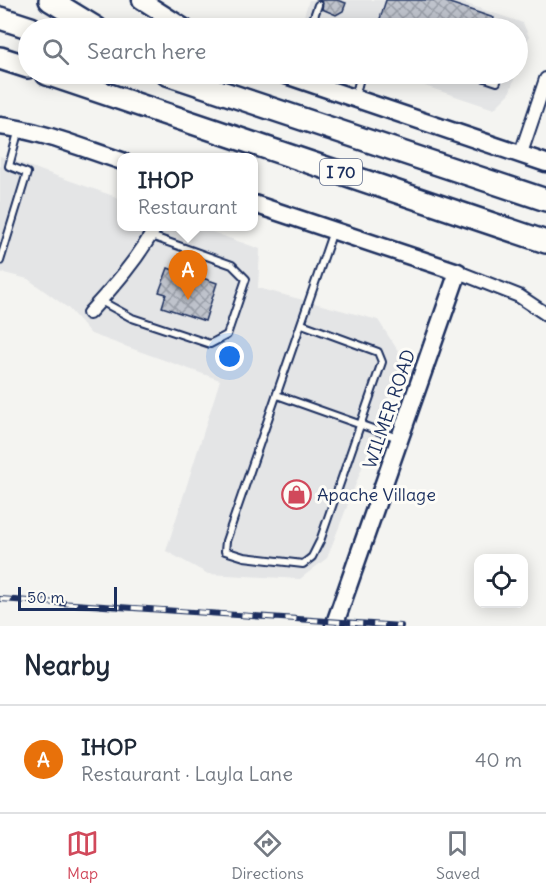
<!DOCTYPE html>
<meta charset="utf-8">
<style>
body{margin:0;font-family:Delius,sans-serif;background:#f2f2f3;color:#1f2937}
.controls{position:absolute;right:18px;bottom:18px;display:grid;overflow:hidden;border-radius:12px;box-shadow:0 3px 15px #0003}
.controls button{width:54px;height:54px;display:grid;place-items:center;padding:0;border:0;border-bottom:2px solid #e0e1e3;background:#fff;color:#1f2937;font:30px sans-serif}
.scale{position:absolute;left:18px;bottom:15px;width:99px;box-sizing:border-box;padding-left:6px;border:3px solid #1b2f5e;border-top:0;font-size:16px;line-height:21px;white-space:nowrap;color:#1b2f5e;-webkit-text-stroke:4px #fdfcf7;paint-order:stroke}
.you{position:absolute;left:230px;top:357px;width:21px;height:21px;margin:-15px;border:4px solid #fff;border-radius:50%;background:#1a73e8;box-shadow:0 0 0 9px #1a73e833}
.badge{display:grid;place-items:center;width:39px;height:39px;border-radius:50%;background:#d1495b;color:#fff;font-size:20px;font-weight:700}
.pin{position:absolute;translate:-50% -50px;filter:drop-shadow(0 2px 3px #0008)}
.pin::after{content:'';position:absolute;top:32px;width:21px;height:18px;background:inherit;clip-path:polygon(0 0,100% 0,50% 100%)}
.popup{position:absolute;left:117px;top:153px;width:141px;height:78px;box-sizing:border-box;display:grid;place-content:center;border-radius:12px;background:#fff;filter:drop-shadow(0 2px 4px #0005);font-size:20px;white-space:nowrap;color:#747a83}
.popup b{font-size:22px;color:#1f2937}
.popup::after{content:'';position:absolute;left:50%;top:100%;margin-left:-12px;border:12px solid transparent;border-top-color:#fff}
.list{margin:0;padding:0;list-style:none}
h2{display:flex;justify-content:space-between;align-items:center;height:78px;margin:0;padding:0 24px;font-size:26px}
h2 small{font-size:20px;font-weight:400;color:#747a83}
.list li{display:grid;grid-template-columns:39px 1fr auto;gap:18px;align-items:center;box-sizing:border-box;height:108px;padding:0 24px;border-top:2px solid #e0e1e3}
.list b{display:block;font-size:22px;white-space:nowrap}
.list p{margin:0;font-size:20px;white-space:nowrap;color:#747a83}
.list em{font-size:20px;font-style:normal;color:#747a83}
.icon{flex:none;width:33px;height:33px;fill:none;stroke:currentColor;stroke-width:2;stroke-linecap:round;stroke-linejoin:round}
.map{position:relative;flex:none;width:546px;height:626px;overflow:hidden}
.search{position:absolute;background:#fff;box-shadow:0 3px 15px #0003;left:18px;right:18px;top:18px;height:66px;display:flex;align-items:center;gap:15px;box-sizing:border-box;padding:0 21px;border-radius:33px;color:#747a83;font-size:22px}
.sheet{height:186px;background:#fff}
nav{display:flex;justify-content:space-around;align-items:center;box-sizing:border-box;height:84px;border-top:2px solid #e0e1e3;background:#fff;font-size:16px;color:#747a83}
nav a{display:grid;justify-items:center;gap:3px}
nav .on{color:#d1495b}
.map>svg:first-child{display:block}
.built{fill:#e4e5e6}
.building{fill:url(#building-cross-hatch);stroke:#1b2f5e;stroke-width:1.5}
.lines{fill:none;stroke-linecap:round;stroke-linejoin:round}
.lane-casing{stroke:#1b2f5e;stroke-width:10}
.street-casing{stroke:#1b2f5e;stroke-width:16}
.secondary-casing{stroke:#1b2f5e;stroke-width:21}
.highway-casing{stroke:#1b2f5e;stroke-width:26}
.lane{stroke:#fdfcf7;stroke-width:6}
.street{stroke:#fdfcf7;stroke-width:12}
.secondary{stroke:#fdfcf7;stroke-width:16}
.highway{stroke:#fdfcf7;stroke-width:21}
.rail-casing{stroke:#1b2f5e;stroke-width:6}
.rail{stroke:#fdfcf7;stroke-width:4;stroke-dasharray:11;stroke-linecap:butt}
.labels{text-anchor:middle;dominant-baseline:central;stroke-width:6;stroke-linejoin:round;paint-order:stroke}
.shield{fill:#fdfcf7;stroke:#5f6c8c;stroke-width:1.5}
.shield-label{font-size:16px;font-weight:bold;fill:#1b2f5e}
.street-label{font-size:18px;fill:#1b2f5e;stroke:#fdfcf7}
.poi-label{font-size:18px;fill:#1b2f5e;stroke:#fdfcf7;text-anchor:start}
</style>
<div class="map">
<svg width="546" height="626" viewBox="0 0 546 626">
<defs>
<pattern id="building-cross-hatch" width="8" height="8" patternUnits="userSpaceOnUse" patternTransform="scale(1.5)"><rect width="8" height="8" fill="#bfc3cc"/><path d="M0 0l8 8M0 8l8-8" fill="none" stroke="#9a9fa9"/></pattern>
</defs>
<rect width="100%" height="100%" fill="#f4f4f1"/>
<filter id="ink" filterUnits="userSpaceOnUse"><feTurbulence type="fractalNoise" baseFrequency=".0167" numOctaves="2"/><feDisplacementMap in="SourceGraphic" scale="12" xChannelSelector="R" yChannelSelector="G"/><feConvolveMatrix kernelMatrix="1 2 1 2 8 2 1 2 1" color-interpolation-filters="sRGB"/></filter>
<g filter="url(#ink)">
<g class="built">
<polygon points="309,0 455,0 523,23 529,37 518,69 518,28 300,28"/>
<polygon points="389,74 516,74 509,94 494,109"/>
<polygon points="0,156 122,199 122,226 198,227 260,249 258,288 378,320 404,360 327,558 300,579 208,574 166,551 220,380 91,334 68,308 28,279 0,272"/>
</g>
<g class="building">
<polygon points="319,0 337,0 346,3 343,11 336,15 322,9 323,3"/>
<polygon points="386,0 441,0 494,18 491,28 389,28 378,25"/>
<polygon points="168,268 176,271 177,269 217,283 205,321 162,307 166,294 159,292"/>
</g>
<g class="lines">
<defs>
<g id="lane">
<polyline points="312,22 318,5"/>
<polyline points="473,74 497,82"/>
<polyline points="355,97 361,74"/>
<polyline points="0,261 27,173 9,166 19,129"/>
<polyline points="101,301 132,318 210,344 227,335 246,279 232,265 151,236"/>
<polyline points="302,324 378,352 382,362 320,541 312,557 303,564 244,557 225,551 226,541 333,231"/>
<polyline points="277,395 398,438"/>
</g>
<g id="street">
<polyline points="521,153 546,79"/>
<polyline points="458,272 519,296 546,314"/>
<path d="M 89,313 C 114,286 138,259 156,226"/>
</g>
<g id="secondary">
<polyline points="141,0 185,28"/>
<polyline points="283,74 546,163"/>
<path d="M 0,126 C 42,131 82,148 122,161"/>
<polyline points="254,204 458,272 334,626"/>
</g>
<g id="highway">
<polyline points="50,0 96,28"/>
<polyline points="0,18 31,28"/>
<polyline points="0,58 28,67"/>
<polyline points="47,74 546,242"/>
<polyline points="167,74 546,200"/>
</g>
</defs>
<use href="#lane" class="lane-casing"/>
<use href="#street" class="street-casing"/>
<use href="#secondary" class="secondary-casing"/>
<use href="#highway" class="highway-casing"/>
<use href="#lane" class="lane"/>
<use href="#street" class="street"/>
<use href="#secondary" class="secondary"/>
<use href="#highway" class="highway"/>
<defs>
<polyline id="rail" points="0,599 401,626"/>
</defs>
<use href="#rail" class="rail-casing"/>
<use href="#rail" class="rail"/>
</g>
</g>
<defs>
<symbol id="shop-ring" viewBox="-11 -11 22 22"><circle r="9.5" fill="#fdfcf7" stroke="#d1495b" stroke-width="1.5"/><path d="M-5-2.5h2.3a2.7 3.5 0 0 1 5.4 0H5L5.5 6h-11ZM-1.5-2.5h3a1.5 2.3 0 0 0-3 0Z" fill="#d1495b"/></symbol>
</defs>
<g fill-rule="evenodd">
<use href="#shop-ring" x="280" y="478" width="33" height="33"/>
</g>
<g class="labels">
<rect class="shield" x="320" y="159" width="42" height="26" rx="4.5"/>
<g class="shield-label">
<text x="341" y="172">I 70</text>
</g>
<g class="street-label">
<text transform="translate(389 409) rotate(-71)">WILMER ROAD</text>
</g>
<g class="poi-label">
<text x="317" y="494">Apache Village</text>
</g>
</g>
</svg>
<div class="controls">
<button><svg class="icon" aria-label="locate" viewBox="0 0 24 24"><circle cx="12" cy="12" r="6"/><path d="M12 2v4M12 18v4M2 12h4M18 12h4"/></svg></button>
</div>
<div class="scale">50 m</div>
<div class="you"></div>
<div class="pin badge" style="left:188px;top:300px;background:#e8710a">A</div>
<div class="popup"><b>IHOP</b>Restaurant</div>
<div class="search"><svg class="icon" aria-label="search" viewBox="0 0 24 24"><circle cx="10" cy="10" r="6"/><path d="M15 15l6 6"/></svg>Search here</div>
</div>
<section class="sheet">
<h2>Nearby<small></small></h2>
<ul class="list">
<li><span class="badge" style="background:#e8710a">A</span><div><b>IHOP</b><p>Restaurant · Layla Lane</p></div><em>40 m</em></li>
</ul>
</section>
<nav>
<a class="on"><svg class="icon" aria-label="map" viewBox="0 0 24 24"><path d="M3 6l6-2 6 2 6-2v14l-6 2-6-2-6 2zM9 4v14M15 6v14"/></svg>Map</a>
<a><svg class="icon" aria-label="directions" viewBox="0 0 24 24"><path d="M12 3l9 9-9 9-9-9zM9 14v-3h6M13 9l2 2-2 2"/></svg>Directions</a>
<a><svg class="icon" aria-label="saved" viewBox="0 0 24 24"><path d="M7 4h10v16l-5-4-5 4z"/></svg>Saved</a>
</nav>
